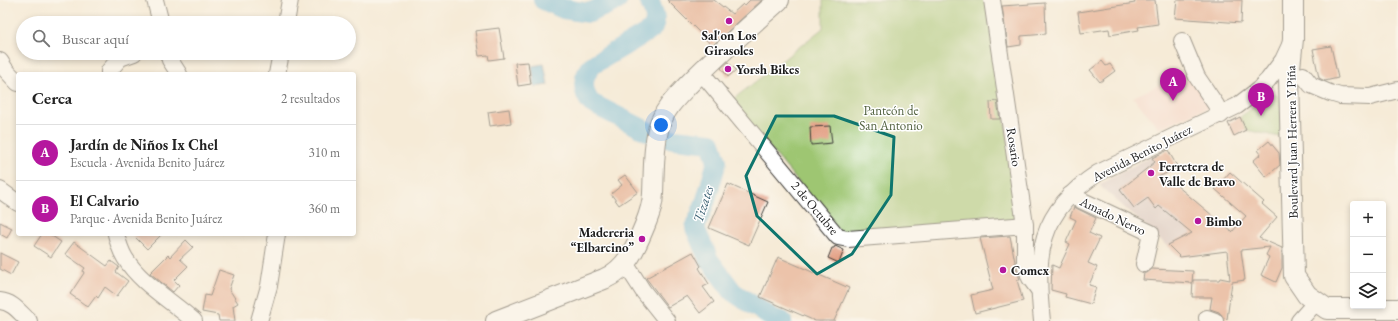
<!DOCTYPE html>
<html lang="es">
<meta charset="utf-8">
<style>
body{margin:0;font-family:"EB Garamond",serif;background:#f6f6f6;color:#222}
.controls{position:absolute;right:12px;bottom:12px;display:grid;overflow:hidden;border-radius:4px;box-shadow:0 2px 6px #0003}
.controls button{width:36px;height:36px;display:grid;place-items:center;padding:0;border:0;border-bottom:1px solid #e0e0e0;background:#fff;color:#222;font:20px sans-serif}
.you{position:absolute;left:661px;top:125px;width:14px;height:14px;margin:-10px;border:3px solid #fff;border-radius:50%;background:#1a73e8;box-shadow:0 0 0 6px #1a73e833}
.badge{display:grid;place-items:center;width:26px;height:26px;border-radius:50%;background:#b5179e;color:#fff;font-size:13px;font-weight:700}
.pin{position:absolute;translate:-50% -33px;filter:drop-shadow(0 1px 2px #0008)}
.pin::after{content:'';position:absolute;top:21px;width:14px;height:12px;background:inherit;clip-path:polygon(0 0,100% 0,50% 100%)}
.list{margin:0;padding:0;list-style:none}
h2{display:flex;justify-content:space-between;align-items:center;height:52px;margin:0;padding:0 16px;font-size:17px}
h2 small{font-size:13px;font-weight:400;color:#767676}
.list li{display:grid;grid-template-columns:26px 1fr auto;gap:12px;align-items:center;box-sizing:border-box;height:56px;padding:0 16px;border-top:1px solid #e0e0e0}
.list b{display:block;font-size:15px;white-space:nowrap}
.list p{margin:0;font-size:13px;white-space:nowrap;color:#767676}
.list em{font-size:13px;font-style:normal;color:#767676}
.icon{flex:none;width:22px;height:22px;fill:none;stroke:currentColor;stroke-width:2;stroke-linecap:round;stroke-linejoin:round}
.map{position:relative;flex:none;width:1398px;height:321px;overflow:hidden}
.search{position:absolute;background:#fff;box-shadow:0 2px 6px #0003;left:16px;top:16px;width:340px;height:44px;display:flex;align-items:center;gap:10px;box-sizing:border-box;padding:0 14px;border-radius:22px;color:#767676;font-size:15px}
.panel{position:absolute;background:#fff;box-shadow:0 2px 6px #0003;left:16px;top:72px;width:340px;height:164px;border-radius:4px}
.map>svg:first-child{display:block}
.built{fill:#f7d1c7}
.industrial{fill:#d2bfc0}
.green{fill:#9ec672;stroke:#5d7147}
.water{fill:#5fb4db;stroke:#3e687c}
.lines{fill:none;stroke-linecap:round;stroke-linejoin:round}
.river{stroke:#5fb4db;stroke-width:20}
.building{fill:#df9373}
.minor-casing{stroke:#3d3b38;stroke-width:18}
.major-casing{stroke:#3d3b38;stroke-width:22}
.minor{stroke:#fff;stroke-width:16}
.major{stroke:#fff;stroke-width:20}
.marked{fill:none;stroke:#0f766e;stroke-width:3;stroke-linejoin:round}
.poi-dot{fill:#b5179e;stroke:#fff;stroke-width:1.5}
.labels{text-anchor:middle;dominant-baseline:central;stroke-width:3;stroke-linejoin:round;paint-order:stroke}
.poi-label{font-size:13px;font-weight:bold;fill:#1c1c1c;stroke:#fff;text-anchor:start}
.park-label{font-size:13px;fill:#50603e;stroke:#fff}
.street-label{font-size:13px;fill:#1c1c1c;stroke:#fff}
.water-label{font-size:14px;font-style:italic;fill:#3a6072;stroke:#fff}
</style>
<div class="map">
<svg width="1398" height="321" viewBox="0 0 1398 321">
<rect width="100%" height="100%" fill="#fff"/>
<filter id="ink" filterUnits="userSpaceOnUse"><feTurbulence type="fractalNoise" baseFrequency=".025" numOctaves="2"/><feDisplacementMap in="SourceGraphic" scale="8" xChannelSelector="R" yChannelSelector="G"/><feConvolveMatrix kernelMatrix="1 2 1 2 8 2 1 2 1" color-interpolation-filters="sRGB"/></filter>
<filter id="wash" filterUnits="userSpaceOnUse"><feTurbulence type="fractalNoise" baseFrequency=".012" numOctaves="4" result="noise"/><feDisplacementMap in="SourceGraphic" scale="16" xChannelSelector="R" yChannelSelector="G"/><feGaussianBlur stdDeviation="0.9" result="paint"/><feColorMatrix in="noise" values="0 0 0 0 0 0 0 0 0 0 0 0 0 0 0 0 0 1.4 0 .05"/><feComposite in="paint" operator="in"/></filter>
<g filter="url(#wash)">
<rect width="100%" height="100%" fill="#f6ebd7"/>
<polygon class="built" points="1190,71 1212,106 1159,128 1133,97"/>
<polygon class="industrial" points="1151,156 1169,182 1176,185 1252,249 1180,257 1099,185"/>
<g class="green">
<polygon points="823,0 986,0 1021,222 842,235 731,101 823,28"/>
<path d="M 1271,94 L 1279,96 C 1283,108 1281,125 1280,137 L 1246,130 L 1240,117 Z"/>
</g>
<polygon class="water" points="544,64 548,85 535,87 532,66"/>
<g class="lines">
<g class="river">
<polyline points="543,0 563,9 589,13 618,0"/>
<path d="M 649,0 C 653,11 659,20 651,30 L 594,64 C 582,75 581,90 591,103 L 651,133"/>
<polyline points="666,138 711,143 717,161 706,200 695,228 709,260 733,292 774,319 782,321"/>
</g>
</g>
<g id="blocks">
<g class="building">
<polygon points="667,0 714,0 732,14 743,4 744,6 750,0 762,0 712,46 702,35"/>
<polygon points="1134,0 1155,0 1158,24 1138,27 1139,30 1110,35 1109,29 1081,33 1078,12 1135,3"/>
<polygon points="1177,0 1242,0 1241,23 1175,18"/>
<polygon points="1045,3 1046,34 1021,36 1021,45 1008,47 1002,6"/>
<polygon points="499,28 504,58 489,60 488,55 479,56 475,31"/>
<polygon points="1331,46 1338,78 1325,81 1319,78 1313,49"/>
<polygon points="1102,61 1106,66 1110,64 1115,71 1100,82 1090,70"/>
<polygon points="528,62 531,84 518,86 515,63"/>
<polygon points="728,62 736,70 728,77 721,68"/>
<polygon points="997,101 1000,119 991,119 990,102"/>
<polygon points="509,109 511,123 490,126 488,112"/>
<polygon points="1240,117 1246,130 1234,136 1228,123"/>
<polygon points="830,126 832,143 811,145 810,127"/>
<polygon points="1269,141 1279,153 1280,165 1266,177 1253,161 1261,154 1258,150"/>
<polygon points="1168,150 1178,168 1158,177 1176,185 1232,232 1246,216 1215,189 1230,172 1264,202 1262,204 1277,217 1259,238 1282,248 1282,268 1276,282 1261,275 1269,257 1266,255 1270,247 1241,250 1245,280 1232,282 1227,319 1224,318 1219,312 1210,309 1212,297 1192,297 1193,280 1219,280 1220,278 1230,280 1227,251 1180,257 1168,245 1192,233 1159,206 1156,209 1148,198 1134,208 1120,190 1155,162 1152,158"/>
<polygon points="625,175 638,192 619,205 611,194 622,185 618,180"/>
<polygon points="728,184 768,202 749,245 709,228"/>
<polygon points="1074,207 1096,218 1089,233 1100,238 1088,263 1097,267 1089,285 1096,287 1091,304 1065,297 1066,294 1051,290 1052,265 1059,268 1070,244 1066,242 1076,220 1070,217"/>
<polygon points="0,222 12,228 7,238 0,234"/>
<polygon points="42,234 49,234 61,242 51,257 34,246"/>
<polygon points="132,234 162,234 147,249"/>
<polygon points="1010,236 1016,267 1020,280 1017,280 1023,301 975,313 971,295 993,290 980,238"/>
<polygon points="186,240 193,247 180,259 188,266 174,280 179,285 173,292 150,273 168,255 170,257"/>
<polygon points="74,242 107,266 111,261 119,267 116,272 128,281 117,296 105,287 98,298 96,296 88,307 70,294 84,273 83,271 85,268 65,254"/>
<polygon points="835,246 844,250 839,263 828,258 832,248 834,248"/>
<polygon points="693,252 701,266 699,268 709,284 703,287 714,302 700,313 687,296 668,307 646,278"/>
<polygon points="0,253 18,262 11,275 0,269"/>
<polygon points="778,257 849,288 834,321 815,321 760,297"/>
<polygon points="1152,269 1193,271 1192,283 1143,280 1144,273 1147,273"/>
<polygon points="219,270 234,275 229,289 238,303 233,306 235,321 219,321 218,315 202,312 205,295 210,296"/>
</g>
</g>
</g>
<g filter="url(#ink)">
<use href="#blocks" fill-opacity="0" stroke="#3d3b38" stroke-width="1"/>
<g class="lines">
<defs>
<g id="minor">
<polyline points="155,0 161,23"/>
<polyline points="992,0 1025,225 1025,264 1030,278 1039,290"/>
<polyline points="286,23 290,0"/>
<polyline points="1182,41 1197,77 1216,105 1221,115"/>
<polyline points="168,53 170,60 179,74"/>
<polyline points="0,61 5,69 18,83"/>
<polyline points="701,72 838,237 848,239 1025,225"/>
<polyline points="109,74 109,71 120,58 134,53"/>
<polyline points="277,74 281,53"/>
<polyline points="1303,75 1311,85 1330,93 1340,96 1370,97 1398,90"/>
<polyline points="0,190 18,203"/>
<polyline points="1070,195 1151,233 1144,264"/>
<path d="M 116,234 C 118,242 120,250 125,258 C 140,283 172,301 194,321"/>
<polyline points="625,263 643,291 667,321"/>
<path d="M 0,301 C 13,302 20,313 29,321"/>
<polyline points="1207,318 1215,321"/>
<polyline points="259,321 269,286 277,234"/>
<path d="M 1042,321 C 1035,255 1038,212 1098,173 L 1237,106 L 1258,90 L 1268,80 L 1283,60 L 1290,45"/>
<polyline points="1299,321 1316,302"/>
</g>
<g id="major">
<polyline points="1293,0 1293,39 1289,77 1294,276 1307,295 1327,309 1398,309"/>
<path d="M 496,321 L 604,279 C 627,269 636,247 645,225 C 649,215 653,205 653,193 C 654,174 653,138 661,121 C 667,106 677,97 688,85 C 717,55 748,28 779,0"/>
</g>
</defs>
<use href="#minor" class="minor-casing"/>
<use href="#major" class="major-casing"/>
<use href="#minor" class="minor"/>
<use href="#major" class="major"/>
</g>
</g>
<path d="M0 0H1398V321H0ZM 776,116 L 834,116 L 894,137 L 891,195 L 852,254 L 817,274 L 757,216 L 746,176 Z" fill="#f6ebd7" fill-opacity=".55" fill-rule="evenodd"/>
<path class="marked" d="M 776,116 L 834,116 L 894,137 L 891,195 L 852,254 L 817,274 L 757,216 L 746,176 Z"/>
<g class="poi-dot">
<circle cx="729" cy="21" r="4"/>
<circle cx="728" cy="69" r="4"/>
<circle cx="1151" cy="173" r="4"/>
<circle cx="1198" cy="221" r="4"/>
<circle cx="642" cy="239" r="4"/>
<circle cx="1003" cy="270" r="4"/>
</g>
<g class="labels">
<g class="poi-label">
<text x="729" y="35" text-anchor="middle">Sal'on Los<tspan x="729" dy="15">Girasoles</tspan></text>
<text x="736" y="69">Yorsh Bikes</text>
<text x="1159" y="166">Ferretera de<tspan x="1159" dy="15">Valle de Bravo</tspan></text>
<text x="1206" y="221">Bimbo</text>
<text x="634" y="232" text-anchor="end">Madereria<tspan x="634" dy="15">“Elbarcino”</tspan></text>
<text x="1011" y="270">Comex</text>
</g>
<g class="park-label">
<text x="891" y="110">Panteón de<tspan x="891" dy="15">San Antonio</tspan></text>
</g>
<g class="street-label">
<text transform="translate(1292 142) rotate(-91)">Boulevard Juan Herrera Y Piña</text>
<text transform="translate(1014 147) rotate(81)">Rosario</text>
<text transform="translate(1142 153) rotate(-27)">Avenida Benito Juárez</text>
<text transform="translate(815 208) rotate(50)">2 de Octubre</text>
<text transform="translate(1113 216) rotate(26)">Amado Nervo</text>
</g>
<g class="water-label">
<text transform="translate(703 204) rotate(-72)">Tizates</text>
</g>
</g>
</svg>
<div class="controls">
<button>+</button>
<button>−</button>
<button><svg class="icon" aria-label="layers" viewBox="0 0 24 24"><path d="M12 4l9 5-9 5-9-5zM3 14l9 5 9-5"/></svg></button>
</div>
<div class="you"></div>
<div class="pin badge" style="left:1173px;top:101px">A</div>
<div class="pin badge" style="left:1261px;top:116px">B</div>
<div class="search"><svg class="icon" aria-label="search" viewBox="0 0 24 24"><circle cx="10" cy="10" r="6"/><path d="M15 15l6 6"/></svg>Buscar aquí</div>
<section class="panel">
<h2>Cerca<small>2 resultados</small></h2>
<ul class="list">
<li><span class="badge">A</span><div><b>Jardín de Niños Ix Chel</b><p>Escuela · Avenida Benito Juárez</p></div><em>310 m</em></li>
<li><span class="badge">B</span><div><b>El Calvario</b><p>Parque · Avenida Benito Juárez</p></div><em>360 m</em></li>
</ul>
</section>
</div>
